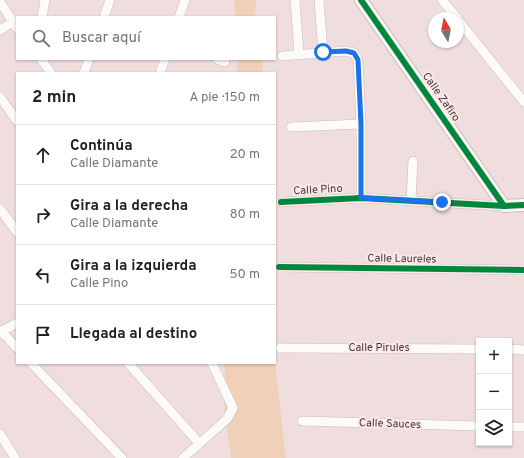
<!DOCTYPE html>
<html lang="es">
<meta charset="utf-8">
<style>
body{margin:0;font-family:Overpass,sans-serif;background:#f6f6f6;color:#202124}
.controls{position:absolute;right:12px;bottom:12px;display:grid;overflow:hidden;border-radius:0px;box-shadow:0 1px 3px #0004}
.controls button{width:36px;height:36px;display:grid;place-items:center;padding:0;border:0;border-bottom:1px solid #e0e0e0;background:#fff;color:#202124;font:20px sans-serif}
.compass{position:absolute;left:428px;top:12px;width:36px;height:36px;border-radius:50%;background:#fff;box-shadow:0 1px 3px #0004;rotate:350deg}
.stop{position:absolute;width:12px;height:12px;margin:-9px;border:3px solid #1a73e8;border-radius:50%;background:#fff}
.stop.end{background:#1a73e8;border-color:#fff;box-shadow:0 1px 4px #0008}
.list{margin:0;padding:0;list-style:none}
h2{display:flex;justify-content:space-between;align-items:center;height:52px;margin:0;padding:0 16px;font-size:17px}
h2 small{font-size:13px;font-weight:400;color:#757577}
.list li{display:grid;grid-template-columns:26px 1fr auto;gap:12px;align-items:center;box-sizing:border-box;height:60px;padding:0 16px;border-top:1px solid #e0e0e0}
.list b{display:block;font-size:15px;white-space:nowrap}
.list p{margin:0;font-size:13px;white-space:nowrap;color:#757577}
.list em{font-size:13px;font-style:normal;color:#757577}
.icon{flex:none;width:22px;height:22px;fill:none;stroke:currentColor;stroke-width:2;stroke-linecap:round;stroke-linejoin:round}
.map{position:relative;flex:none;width:524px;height:458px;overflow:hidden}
.search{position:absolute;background:#fff;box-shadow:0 1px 3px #0004;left:16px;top:16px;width:260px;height:44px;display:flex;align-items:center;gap:10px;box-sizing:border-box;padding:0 14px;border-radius:0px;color:#757577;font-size:15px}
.panel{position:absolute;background:#fff;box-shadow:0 1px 3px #0004;left:16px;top:72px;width:260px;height:292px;border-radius:0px}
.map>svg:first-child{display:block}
.green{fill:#f0d1b7}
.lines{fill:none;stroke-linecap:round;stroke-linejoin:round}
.street-casing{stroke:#c9bbbc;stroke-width:10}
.secondary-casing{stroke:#c9bbbc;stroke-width:14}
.street{stroke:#fdfafa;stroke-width:9}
.secondary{stroke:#fdfafa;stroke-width:12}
.cycleway-casing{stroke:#fce7e9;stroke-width:8}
.cycleway{stroke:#00873e;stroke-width:6}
.route{stroke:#1a73e8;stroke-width:5}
.labels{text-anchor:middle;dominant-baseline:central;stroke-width:4;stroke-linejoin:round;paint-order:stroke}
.street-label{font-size:11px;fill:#453738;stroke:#fce7e9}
</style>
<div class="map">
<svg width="524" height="458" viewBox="0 0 524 458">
<rect width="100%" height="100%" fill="#f0dedf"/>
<g class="green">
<polygon points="234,0 257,0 255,11 256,17 235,17"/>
<polygon points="237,59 262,59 263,73 237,73"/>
<polygon points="225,363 275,363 286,458 231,458 224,405"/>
</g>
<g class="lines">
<defs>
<g id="street">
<polyline points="295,0 299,54"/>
<polyline points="319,0 323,52"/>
<polyline points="442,0 457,18"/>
<polyline points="0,2 17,28"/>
<polyline points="42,17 45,0"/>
<polyline points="104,17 110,0"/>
<polyline points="179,17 185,0"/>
<polyline points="458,20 524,102"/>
<polyline points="0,30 13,22"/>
<polyline points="282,56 345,51 354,53 358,60 361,124 361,198"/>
<polyline points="41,59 51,73"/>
<polyline points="217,59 225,62"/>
<polyline points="84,73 89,59"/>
<polyline points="160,73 165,59"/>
<polyline points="0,97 17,121"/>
<polyline points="291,127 361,124"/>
<polyline points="411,200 413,161"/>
<polyline points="281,202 361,198 504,206"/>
<polyline points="0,209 17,232"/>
<polyline points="279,267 524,270"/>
<polyline points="0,330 17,348"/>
<polyline points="0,332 17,323"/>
<polyline points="280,348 479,349"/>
<polyline points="509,349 524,350"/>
<polyline points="31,363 122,458"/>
<polyline points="128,363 199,443"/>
<polyline points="302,421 479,426"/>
<polyline points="509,427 524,427"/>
<polyline points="0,434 15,458"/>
<polyline points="183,458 227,419 233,408 212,363"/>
</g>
<polyline id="secondary" points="361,0 504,206 524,205"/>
</defs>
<use href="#street" class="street-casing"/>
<use href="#secondary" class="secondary-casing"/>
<use href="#street" class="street"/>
<use href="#secondary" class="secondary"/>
<defs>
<g id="cycleway">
<polyline points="361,0 504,206"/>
<polyline points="281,202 361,198 504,206 524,205"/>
<polyline points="279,267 524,270"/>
</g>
</defs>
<use href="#cycleway" class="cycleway-casing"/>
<use href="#cycleway" class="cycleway"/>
</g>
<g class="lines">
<polyline class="route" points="323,52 346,51 354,53 358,60 361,124 361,198 442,202"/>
</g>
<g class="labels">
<g class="street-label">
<text transform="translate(441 97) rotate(55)">Calle Zafiro</text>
<text transform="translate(318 190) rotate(-3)">Calle Pino</text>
<text transform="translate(402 259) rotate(1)">Calle Laureles</text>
<text x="379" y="348">Calle Pirules</text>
<text transform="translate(390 424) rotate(2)">Calle Sauces</text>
</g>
</g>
</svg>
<div class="controls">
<button>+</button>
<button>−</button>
<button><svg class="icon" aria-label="layers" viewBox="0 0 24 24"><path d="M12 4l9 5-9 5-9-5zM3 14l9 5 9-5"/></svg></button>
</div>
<svg class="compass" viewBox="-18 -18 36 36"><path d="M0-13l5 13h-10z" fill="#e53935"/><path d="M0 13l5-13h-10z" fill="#757577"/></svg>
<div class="stop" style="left:323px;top:52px"></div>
<div class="stop end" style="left:442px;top:202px"></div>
<div class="search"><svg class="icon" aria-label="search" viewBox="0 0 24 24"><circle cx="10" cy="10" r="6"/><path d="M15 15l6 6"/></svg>Buscar aquí</div>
<section class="panel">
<h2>2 min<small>A pie · 150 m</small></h2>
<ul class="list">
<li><svg class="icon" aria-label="ahead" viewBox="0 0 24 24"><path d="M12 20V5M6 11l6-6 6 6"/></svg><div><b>Continúa</b><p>Calle Diamante</p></div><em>20 m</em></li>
<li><svg class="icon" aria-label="right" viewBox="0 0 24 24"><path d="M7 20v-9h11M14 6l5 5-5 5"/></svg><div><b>Gira a la derecha</b><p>Calle Diamante</p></div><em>80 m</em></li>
<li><svg class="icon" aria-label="left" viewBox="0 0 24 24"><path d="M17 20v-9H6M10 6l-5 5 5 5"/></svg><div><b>Gira a la izquierda</b><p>Calle Pino</p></div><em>50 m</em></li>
<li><svg class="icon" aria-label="arrive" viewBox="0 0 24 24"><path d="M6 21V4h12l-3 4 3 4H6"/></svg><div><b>Llegada al destino</b></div></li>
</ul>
</section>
</div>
